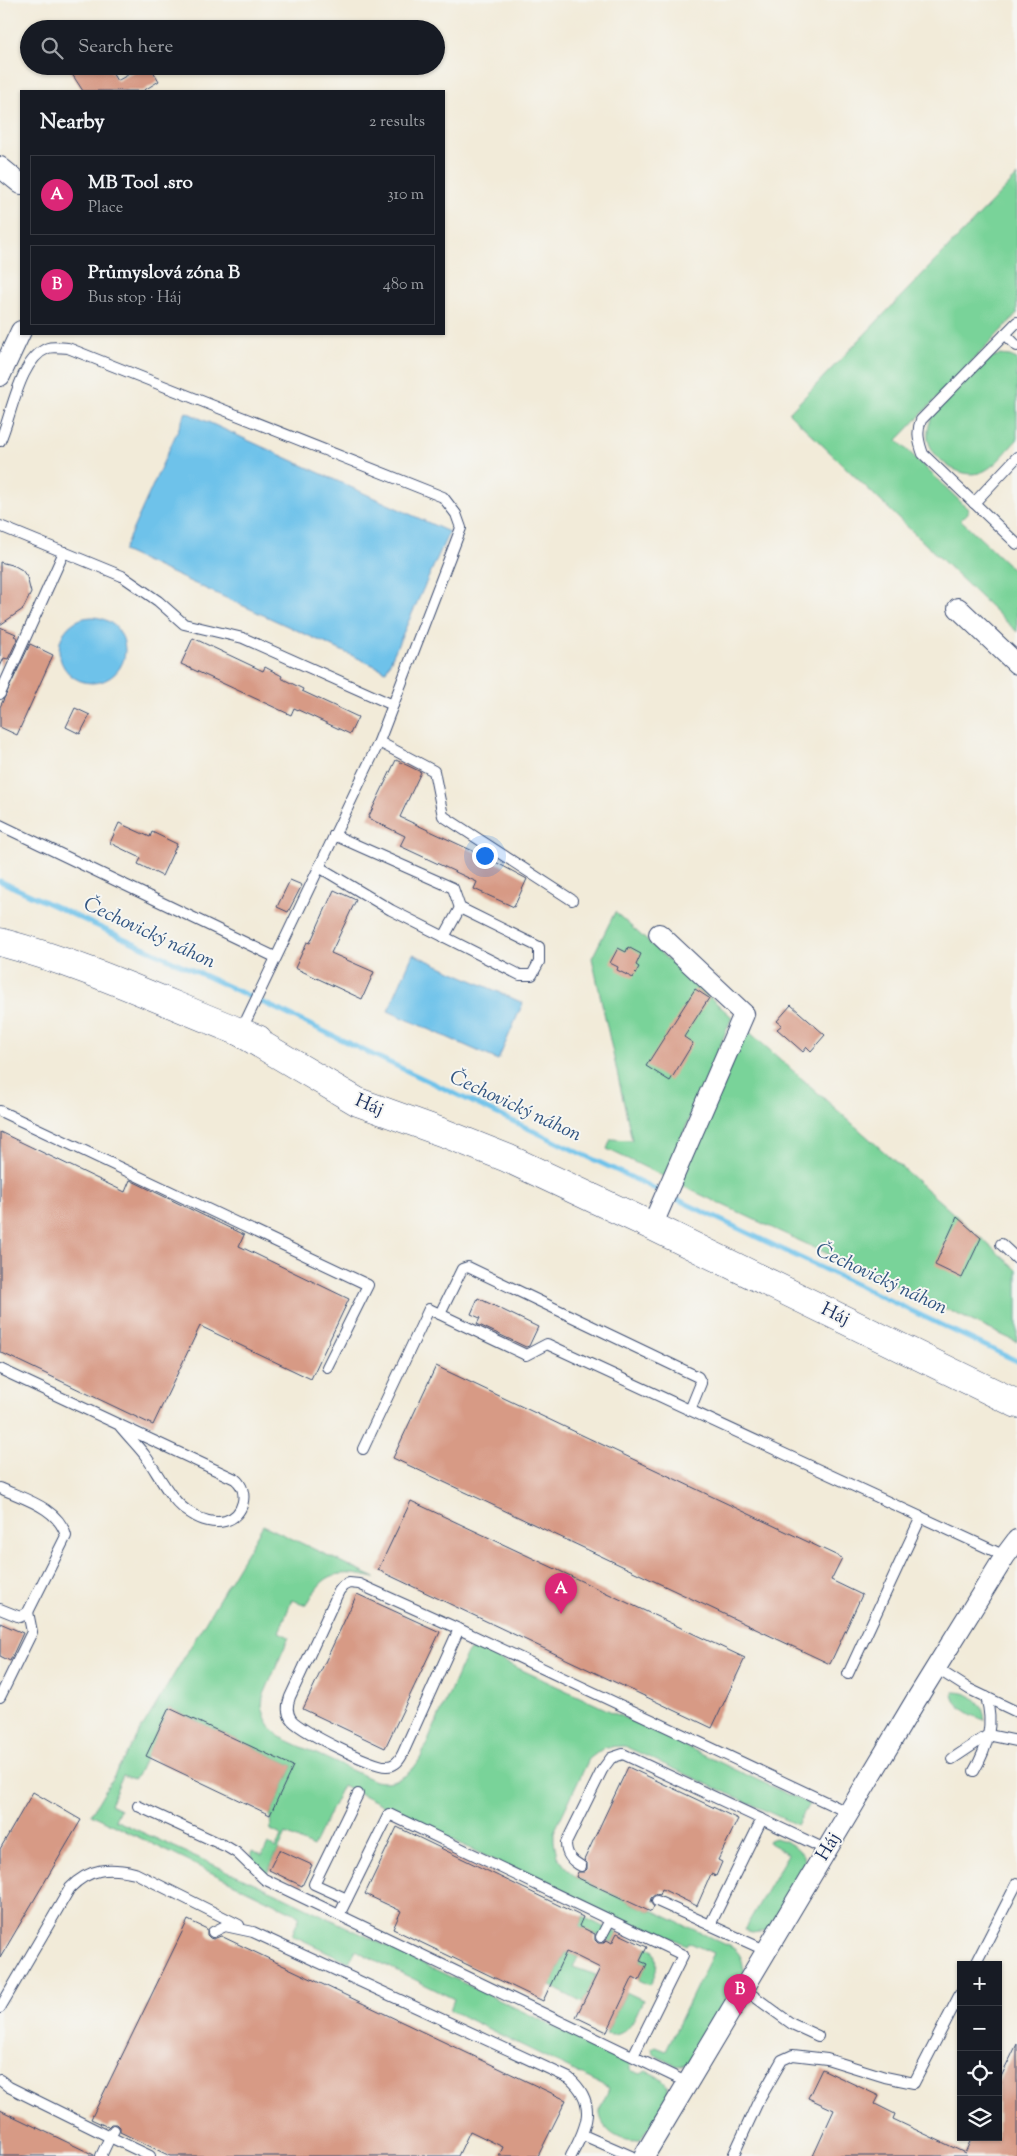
<!DOCTYPE html>
<meta charset="utf-8">
<style>
body{margin:0;font-family:"Sorts Mill Goudy",serif;background:#242831;color:#f1f3f6}
.controls{position:absolute;right:15px;bottom:15px;display:grid;overflow:hidden;border-radius:0px;box-shadow:0 1px 4px #0004}
.controls button{width:45px;height:45px;display:grid;place-items:center;padding:0;border:0;border-bottom:1px solid #363941;background:#171b24;color:#f1f3f6;font:25px sans-serif}
.you{position:absolute;left:484px;top:855px;width:18px;height:18px;margin:-12px;border:4px solid #fff;border-radius:50%;background:#1a73e8;box-shadow:0 0 0 8px #1a73e833}
.badge{display:grid;place-items:center;width:32px;height:32px;border-radius:50%;background:#db2777;color:#fff;font-size:16px;font-weight:700}
.pin{position:absolute;translate:-50% -41px;filter:drop-shadow(0 1px 2px #0008)}
.pin::after{content:'';position:absolute;top:26px;width:18px;height:15px;background:inherit;clip-path:polygon(0 0,100% 0,50% 100%)}
.list{margin:0;padding:0;list-style:none}
h2{display:flex;justify-content:space-between;align-items:center;height:65px;margin:0;padding:0 20px;font-size:21px}
h2 small{font-size:16px;font-weight:400;color:#9ea1a6}
.list li{display:grid;grid-template-columns:32px 1fr auto;gap:15px;align-items:center;box-sizing:border-box;height:80px;margin:0 10px 10px;padding:0 10px;border:1px solid #363941;border-radius:0px}
.list b{display:block;font-size:19px;white-space:nowrap}
.list p{margin:0;font-size:16px;white-space:nowrap;color:#9ea1a6}
.list em{font-size:16px;font-style:normal;color:#9ea1a6}
.icon{flex:none;width:28px;height:28px;fill:none;stroke:currentColor;stroke-width:2;stroke-linecap:round;stroke-linejoin:round}
.map{position:relative;flex:none;width:1017px;height:2156px;overflow:hidden}
.search{position:absolute;background:#171b24;box-shadow:0 1px 4px #0004;left:20px;top:20px;width:425px;height:55px;display:flex;align-items:center;gap:12px;box-sizing:border-box;padding:0 18px;border-radius:28px;color:#9ea1a6;font-size:19px}
.panel{position:absolute;background:#171b24;box-shadow:0 1px 4px #0004;left:20px;top:90px;width:425px;height:245px;border-radius:0px}
.map>svg:first-child{display:block}
.green{fill:#79d399;stroke:#4a817c}
.water{fill:#6ec2ea;stroke:#4478a4}
.lines{fill:none;stroke-linecap:round;stroke-linejoin:round}
.stream{stroke:#6ec2ea;stroke-width:5}
.building{fill:#d79a85}
.lane-casing{stroke:#3b4b70;stroke-width:12}
.street-casing{stroke:#3b4b70;stroke-width:22}
.secondary-casing{stroke:#3b4b70;stroke-width:29}
.lane{stroke:#fff;stroke-width:10}
.street{stroke:#fff;stroke-width:20}
.secondary{stroke:#fff;stroke-width:28}
.labels{text-anchor:middle;dominant-baseline:central;stroke-width:4;stroke-linejoin:round;paint-order:stroke}
.street-label{font-size:19px;fill:#1b2f5e;stroke:#f6f6f2}
.water-label{font-size:20px;font-style:italic;fill:#305481;stroke:#f6f6f2}
</style>
<div class="map">
<svg width="1017" height="2156" viewBox="0 0 1017 2156">
<rect width="100%" height="100%" fill="#f6f6f2"/>
<filter id="ink" filterUnits="userSpaceOnUse"><feTurbulence type="fractalNoise" baseFrequency=".02" numOctaves="2"/><feDisplacementMap in="SourceGraphic" scale="10" xChannelSelector="R" yChannelSelector="G"/><feConvolveMatrix kernelMatrix="1 2 1 2 8 2 1 2 1" color-interpolation-filters="sRGB"/></filter>
<filter id="wash" filterUnits="userSpaceOnUse"><feTurbulence type="fractalNoise" baseFrequency=".0096" numOctaves="4" result="noise"/><feDisplacementMap in="SourceGraphic" scale="20" xChannelSelector="R" yChannelSelector="G"/><feGaussianBlur stdDeviation="1.12" result="paint"/><feColorMatrix in="noise" values="0 0 0 0 0 0 0 0 0 0 0 0 0 0 0 0 0 1.4 0 .05"/><feComposite in="paint" operator="in"/></filter>
<g filter="url(#wash)">
<rect width="100%" height="100%" fill="#f2ebd9"/>
<g class="green">
<polygon points="1017,176 1017,314 897,440 968,509 968,513 961,520 1017,573 1017,632 789,413"/>
<path d="M 1000,355 L 1010,356 L 1017,359 L 1017,440 C 1007,450 994,469 979,473 C 960,478 935,461 929,443 C 926,434 929,424 932,416 L 987,359 Z"/>
<polygon points="615,912 732,1017 665,1177 607,1149 611,1139 632,1140 592,958"/>
<polygon points="746,1029 1017,1270 1017,1342 680,1185"/>
<path d="M 263,1525 L 375,1578 C 339,1570 324,1570 307,1605 L 292,1600 L 279,1632 L 289,1637 L 263,1697 L 262,1707 L 266,1719 L 272,1729 L 280,1737 L 375,1781 C 396,1785 411,1775 421,1757 L 466,1655 L 470,1650 L 475,1648 L 809,1804 L 797,1825 L 624,1746 L 605,1747 L 589,1759 L 554,1832 L 554,1841 L 557,1856 L 568,1870 L 576,1877 L 651,1912 L 652,1910 L 733,1948 C 743,1955 744,1965 743,1977 L 691,2063 L 677,2066 L 653,2054 L 652,2048 L 656,2046 L 666,2050 L 713,1953 L 688,1942 L 686,1945 L 655,1930 L 651,1936 L 554,1889 L 556,1885 L 531,1874 L 529,1878 L 343,1785 L 313,1847 L 286,1834 L 267,1873 L 252,1863 L 252,1851 L 262,1856 L 268,1844 L 276,1848 L 281,1835 L 271,1830 L 270,1815 L 293,1766 L 169,1708 L 137,1776 L 133,1779 L 123,1775 L 110,1804 L 120,1809 L 115,1820 L 274,1892 L 630,2063 L 630,2070 L 641,2074 L 646,2071 C 658,2076 668,2081 670,2096 L 642,2139 C 627,2146 601,2132 600,2114 C 599,2106 607,2096 609,2088 L 450,2010 L 454,1999 L 355,1950 L 349,1962 L 292,1935 L 300,1916 L 91,1814 Z"/>
<path d="M 954,1692 C 972,1692 983,1702 985,1720 C 973,1717 956,1707 952,1695 Z"/>
<path d="M 776,1838 C 791,1843 808,1851 805,1869 L 768,1930 L 752,1932 L 744,1930 L 788,1854 L 768,1842 L 769,1840 Z"/>
<polygon points="583,1917 617,1933 612,1943 579,1926"/>
<path d="M 647,1947 L 653,1950 C 660,1961 656,1974 650,1985 L 639,1980 L 647,1964 L 640,1961 Z"/>
<polygon points="566,1952 578,1957 573,1967 596,1975 583,2003 550,1986"/>
<path d="M 626,1992 L 643,2000 C 635,2016 628,2040 606,2034 Z"/>
</g>
<g class="water">
<polygon points="186,412 449,532 386,671 123,551"/>
<circle cx="92" cy="650" r="33"/>
<polygon points="413,954 523,1003 498,1060 388,1011"/>
</g>
<g class="lines">
<g class="stream">
<polyline points="0,881 266,1004 662,1192"/>
<polyline points="670,1196 1017,1361"/>
</g>
</g>
<g id="blocks">
<g class="building">
<polygon points="77,66 108,66 117,81 144,66 150,66 159,81 143,91 83,91 70,71"/>
<polygon points="0,562 15,566 22,570 27,577 31,593 23,609 0,625"/>
<polygon points="0,627 16,634 14,636 18,638 8,659 4,658 0,667"/>
<polygon points="193,638 263,671 265,667 282,676 281,678 303,689 302,691 358,717 350,734 294,708 291,715 181,664"/>
<polygon points="30,644 53,655 17,735 0,727 0,707"/>
<polygon points="75,708 90,715 80,734 66,727"/>
<polygon points="396,760 421,772 400,817 488,858 527,879 514,907 474,889 477,882 400,846 405,836 368,818"/>
<polygon points="119,823 150,837 152,832 177,844 162,876 138,864 141,858 110,843"/>
<polygon points="290,880 302,885 288,912 277,907"/>
<polygon points="334,890 356,900 331,953 374,972 362,999 295,968 307,942 310,943"/>
<polygon points="628,947 641,954 636,965 639,967 633,978 617,970 618,967 610,963 618,948 626,952"/>
<polygon points="695,989 709,998 684,1037 693,1043 670,1081 646,1066"/>
<polygon points="791,1005 825,1035 811,1051 807,1047 803,1052 777,1029 782,1025 777,1021"/>
<polygon points="0,1132 125,1192 130,1180 244,1235 239,1246 349,1299 311,1379 200,1326 153,1425 0,1352"/>
<polygon points="957,1217 981,1238 962,1278 935,1265"/>
<polygon points="478,1298 538,1327 529,1346 526,1347 477,1324 480,1318 471,1314"/>
<polygon points="436,1366 842,1558 831,1580 862,1595 830,1664 393,1458"/>
<polygon points="411,1501 745,1658 712,1728 378,1570"/>
<polygon points="357,1594 440,1632 385,1748 303,1709"/>
<polygon points="0,1623 23,1633 10,1661 0,1656"/>
<polygon points="169,1708 293,1766 270,1815 146,1756"/>
<polygon points="628,1767 738,1819 718,1860 722,1862 716,1876 711,1874 697,1906 662,1889 660,1895 656,1894 651,1898 650,1902 654,1907 651,1912 576,1877 578,1872 584,1872 587,1869 587,1863 584,1860"/>
<polygon points="33,1792 81,1820 0,1958 0,1849"/>
<polygon points="397,1827 583,1917 579,1926 595,1934 595,1940 598,1943 604,1943 607,1940 612,1943 617,1933 647,1947 640,1961 647,1964 639,1980 633,1977 607,2032 576,2017 600,1968 578,1957 566,1952 543,2001 393,1929 401,1911 365,1894"/>
<polygon points="279,1850 312,1865 302,1886 269,1870"/>
<polygon points="188,1920 207,1929 207,1935 210,1938 213,1939 221,1936 566,2100 538,2156 499,2156 503,2147 470,2131 458,2156 170,2156 120,2132 120,2127 117,2124 111,2124 108,2127 91,2119"/>
<polygon points="1017,2044 1017,2156 813,2156 834,2110 808,2098 822,2069 879,2096 875,2104 895,2114 893,2119 965,2153 972,2137 998,2137 998,2083"/>
<polygon points="0,2110 94,2155 94,2156 0,2156"/>
</g>
</g>
</g>
<g filter="url(#ink)">
<use href="#blocks" fill-opacity="0" stroke="#3b4b70" stroke-width="1"/>
<g class="lines">
<defs>
<g id="lane">
<path d="M 1017,322 L 921,420 C 916,432 919,443 923,454 L 1017,544"/>
<polyline points="1005,334 1017,346"/>
<path d="M 0,441 C 12,415 19,359 48,348 C 53,346 62,348 68,348 L 443,497 L 456,514 L 461,528 L 378,744 L 241,1031"/>
<polyline points="974,503 1017,457"/>
<polyline points="0,526 122,576 158,601 184,624 243,638 393,705"/>
<polyline points="0,694 64,552"/>
<polyline points="379,742 434,771 443,816 572,900"/>
<polyline points="0,825 275,957"/>
<polyline points="319,867 391,910 520,975 532,975 539,962 539,947 460,908 453,888 334,835"/>
<polyline points="444,937 460,908"/>
<polyline points="0,1111 368,1285 327,1367"/>
<polyline points="1001,1244 1017,1259"/>
<polyline points="440,1314 462,1269 468,1267 698,1377 701,1383 690,1410"/>
<path d="M 0,1369 L 235,1479 C 250,1491 244,1516 225,1521 C 214,1524 201,1520 192,1514 C 170,1502 159,1474 144,1454 C 136,1444 127,1435 119,1425"/>
<polyline points="363,1449 429,1309 526,1355 547,1344 1005,1556"/>
<path d="M 0,1488 C 24,1499 59,1508 66,1536 L 28,1612 L 20,1617 L 0,1609"/>
<path d="M 349,1583 L 359,1584 L 459,1629 L 402,1755 C 399,1761 394,1766 387,1766 C 375,1768 298,1730 291,1719 C 287,1713 287,1705 290,1697 L 339,1591 L 343,1586 Z"/>
<polyline points="459,1629 849,1813"/>
<polyline points="936,1668 969,1689 1017,1712"/>
<polyline points="848,1674 921,1517"/>
<polyline points="0,1697 32,1632 28,1612"/>
<polyline points="952,1759 988,1735 1017,1741"/>
<path d="M 974,1771 C 988,1747 994,1724 986,1697"/>
<polyline points="138,1806 227,1847 237,1853 264,1879 339,1915"/>
<path d="M 581,1866 C 572,1861 566,1855 566,1843 L 602,1770 L 611,1758 L 623,1754 L 827,1850"/>
<polyline points="347,1899 314,1884 358,1794"/>
<polyline points="657,1901 710,1925 762,1819"/>
<polyline points="710,1925 767,1951"/>
<path d="M 213,1932 L 225,1926 L 253,1932 L 569,2078 C 598,2103 587,2127 571,2156"/>
<polyline points="601,1937 610,1920"/>
<polyline points="975,1965 1017,1883"/>
<polyline points="744,1989 792,2024 818,2036"/>
<path d="M 0,2008 L 70,1888 C 89,1868 109,1867 135,1873 L 239,1925"/>
<polyline points="633,2056 683,1955 389,1814 339,1915 688,2083"/>
<polyline points="0,2080 9,2087 110,2137 101,2156"/>
<polyline points="114,2130 110,2137 150,2156"/>
<polyline points="583,2135 631,2156"/>
<polyline points="733,2156 757,2104 782,2060 793,2055 827,2059 885,2077 914,2083 961,1992"/>
</g>
<g id="street">
<polyline points="0,167 21,184"/>
<polyline points="0,376 21,331"/>
<polyline points="958,608 1017,664"/>
<polyline points="652,1226 744,1014 659,934"/>
<polyline points="644,2156 916,1700 1005,1556 1017,1540"/>
</g>
<g id="secondary">
<path d="M 0,942 C 90,966 172,1006 258,1039"/>
<polyline points="240,1032 358,1102 444,1133 507,1158 652,1226 1017,1404"/>
</g>
</defs>
<use href="#lane" class="lane-casing"/>
<use href="#street" class="street-casing"/>
<use href="#secondary" class="secondary-casing"/>
<use href="#lane" class="lane"/>
<use href="#street" class="street"/>
<use href="#secondary" class="secondary"/>
</g>
</g>
<g class="labels">
<g class="street-label">
<text transform="translate(369 1106) rotate(23)">Háj</text>
<text transform="translate(835 1315) rotate(26)">Háj</text>
<text transform="translate(829 1847) rotate(-59)">Háj</text>
</g>
<g class="water-label">
<text transform="translate(149 934) rotate(25)">Čechovický náhon</text>
<text transform="translate(515 1107) rotate(25)">Čechovický náhon</text>
<text transform="translate(881 1280) rotate(25)">Čechovický náhon</text>
</g>
</g>
</svg>
<div class="controls">
<button>+</button>
<button>−</button>
<button><svg class="icon" aria-label="locate" viewBox="0 0 24 24"><circle cx="12" cy="12" r="6"/><path d="M12 2v4M12 18v4M2 12h4M18 12h4"/></svg></button>
<button><svg class="icon" aria-label="layers" viewBox="0 0 24 24"><path d="M12 4l9 5-9 5-9-5zM3 14l9 5 9-5"/></svg></button>
</div>
<div class="you"></div>
<div class="pin badge" style="left:561px;top:1614px">A</div>
<div class="pin badge" style="left:740px;top:2015px">B</div>
<div class="search"><svg class="icon" aria-label="search" viewBox="0 0 24 24"><circle cx="10" cy="10" r="6"/><path d="M15 15l6 6"/></svg>Search here</div>
<section class="panel">
<h2>Nearby<small>2 results</small></h2>
<ul class="list">
<li><span class="badge">A</span><div><b>MB Tool .sro</b><p>Place</p></div><em>310 m</em></li>
<li><span class="badge">B</span><div><b>Průmyslová zóna B</b><p>Bus stop · Háj</p></div><em>480 m</em></li>
</ul>
</section>
</div>
